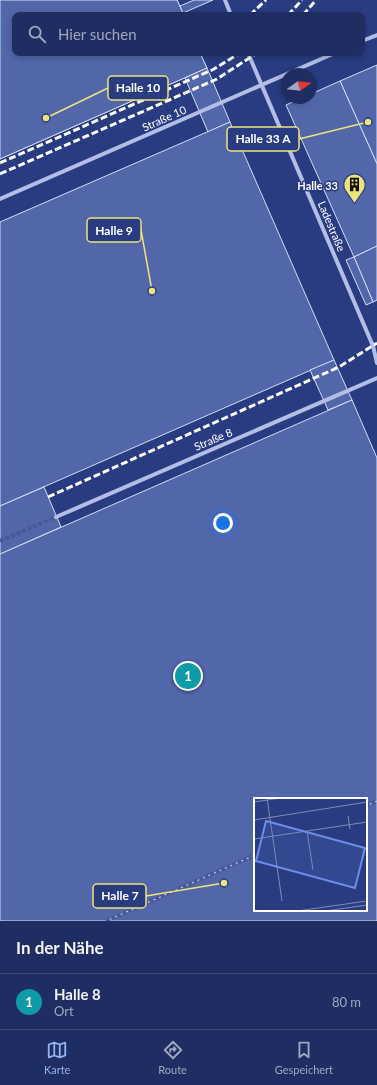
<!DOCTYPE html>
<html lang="de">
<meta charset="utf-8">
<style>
body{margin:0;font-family:Lato,sans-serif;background:#2c396b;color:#f1f3f6}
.compass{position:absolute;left:281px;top:68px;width:36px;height:36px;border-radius:50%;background:#1f2d62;box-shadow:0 2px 6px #0003;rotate:75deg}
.you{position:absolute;left:223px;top:523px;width:14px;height:14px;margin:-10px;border:3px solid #fff;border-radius:50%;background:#1a73e8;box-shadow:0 0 0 6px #1a73e833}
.badge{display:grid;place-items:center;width:26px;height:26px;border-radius:50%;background:#95b2f1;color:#fff;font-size:13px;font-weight:700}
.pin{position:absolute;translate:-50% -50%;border:2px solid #fff;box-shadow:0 1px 4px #0006}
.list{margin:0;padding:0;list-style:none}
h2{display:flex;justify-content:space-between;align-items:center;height:52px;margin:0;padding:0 16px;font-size:17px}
h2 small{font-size:13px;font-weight:400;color:#a1a8be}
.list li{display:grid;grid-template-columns:26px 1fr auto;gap:12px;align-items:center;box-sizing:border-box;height:56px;padding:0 16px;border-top:1px solid #3c4977}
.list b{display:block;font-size:15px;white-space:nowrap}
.list p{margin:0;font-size:13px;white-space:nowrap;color:#a1a8be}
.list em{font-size:13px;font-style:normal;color:#a1a8be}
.icon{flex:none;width:22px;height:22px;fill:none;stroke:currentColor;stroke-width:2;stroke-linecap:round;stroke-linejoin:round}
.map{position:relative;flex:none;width:377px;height:921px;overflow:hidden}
.search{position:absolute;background:#1f2d62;box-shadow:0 2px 6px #0003;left:12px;right:12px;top:12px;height:44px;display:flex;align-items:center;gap:10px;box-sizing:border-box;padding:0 14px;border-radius:8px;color:#a1a8be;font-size:15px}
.sheet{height:108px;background:#1f2d62}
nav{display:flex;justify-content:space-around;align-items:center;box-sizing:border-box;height:56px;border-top:1px solid #3c4977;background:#1f2d62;font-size:11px;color:#a1a8be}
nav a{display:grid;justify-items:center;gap:2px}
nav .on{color:#95b2f1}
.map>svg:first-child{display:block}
.building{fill:#5266aa;stroke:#d5ddf5}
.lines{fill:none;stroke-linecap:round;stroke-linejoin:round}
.street-tunnel{stroke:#495995;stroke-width:4;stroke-dasharray:4 2;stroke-linecap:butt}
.street{stroke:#b2bee6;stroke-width:4}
.rail{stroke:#fff;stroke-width:3;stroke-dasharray:7 3;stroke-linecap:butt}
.labels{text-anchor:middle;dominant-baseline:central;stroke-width:3;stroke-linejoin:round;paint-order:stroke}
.street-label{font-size:11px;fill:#fff;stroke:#293c82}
.poi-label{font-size:11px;font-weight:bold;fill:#fff;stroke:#293c82;text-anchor:end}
.inset-road{fill:none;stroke:#7f8ab4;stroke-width:1}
.view{fill:#6c8ce6;fill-opacity:0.15;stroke:#6c8ce6;stroke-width:2}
.inset-edge{fill:none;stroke:#fff;stroke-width:2}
.leader{fill:none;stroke:#ede57a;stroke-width:1.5}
.callout-dot{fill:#ede57a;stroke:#293c82;stroke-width:1.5}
.callout{fill:#293c82;stroke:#ede57a;stroke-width:1.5}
.callout-label{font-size:12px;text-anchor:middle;font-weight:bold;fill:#fff}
</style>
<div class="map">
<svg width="377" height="921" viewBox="0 0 377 921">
<rect width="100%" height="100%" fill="#293c82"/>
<g class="building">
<polygon points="0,0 177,0 184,15 15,15 15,53 200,53 207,68 0,159"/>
<polygon points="0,0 177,0 184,15 15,15 15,53 200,53 207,68 0,159"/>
<polygon points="194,0 213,0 183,13 180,6"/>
<polygon points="377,65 377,164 340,81"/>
<polygon points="207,68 230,122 208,132 185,78"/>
<polygon points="340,81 377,164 377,246 354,257 286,105 301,98 311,98 311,94"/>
<polygon points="230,122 334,360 0,506 0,222"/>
<polygon points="377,246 377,300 373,302 354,257"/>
<polygon points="354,257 373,302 366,305 346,260"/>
<polygon points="334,360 352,400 328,410 310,370"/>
<polygon points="352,400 377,458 377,804 366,809 366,799 255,799 255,860 123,921 0,921 0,554"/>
<polygon points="44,487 61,527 0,554 0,506"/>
<polygon points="377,801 377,921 106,921 255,855 255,910 366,910 366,806"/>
</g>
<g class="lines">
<g class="street-tunnel">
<polyline points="0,541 56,517"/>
<polyline points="366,806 377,801"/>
<polyline points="106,921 255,855"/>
</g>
<g class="street">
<polyline points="225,0 231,15"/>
<polyline points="362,41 377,35"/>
<polyline points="248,53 373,346 377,363"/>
<polyline points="0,199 335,53"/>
<polyline points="56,517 377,378"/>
</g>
<g class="rail">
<polyline points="250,15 266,0"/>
<polyline points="288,15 302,0"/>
<polyline points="303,15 316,0"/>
<polyline points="0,163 214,69 240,53"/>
<polyline points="0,174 217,79 257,53"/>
<polyline points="48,497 339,367 377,343"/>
</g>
</g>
<defs>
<symbol id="building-pin" viewBox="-11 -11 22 30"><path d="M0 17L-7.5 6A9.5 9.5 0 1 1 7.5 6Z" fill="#ede57a" stroke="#293c82"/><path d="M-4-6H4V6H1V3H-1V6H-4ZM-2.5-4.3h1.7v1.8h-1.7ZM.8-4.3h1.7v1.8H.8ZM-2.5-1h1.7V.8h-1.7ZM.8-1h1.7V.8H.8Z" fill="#111"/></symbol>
</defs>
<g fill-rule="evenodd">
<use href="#building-pin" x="342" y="172" width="25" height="34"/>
</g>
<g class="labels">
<g class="street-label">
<text transform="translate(164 118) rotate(-24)">Straße 10</text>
<text transform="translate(332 226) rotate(67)">Ladestraße</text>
<text transform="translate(213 439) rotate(-23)">Straße 8</text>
</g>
<g class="poi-label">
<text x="338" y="185">Halle 33</text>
</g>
</g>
<g transform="translate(254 798)">
<rect width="113" height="113" fill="#293c82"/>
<path class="inset-road" d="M 13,0 L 28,103M 0,4 L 27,0M 94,18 L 96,31M 0,22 L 113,4M 53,33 L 59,72M 0,41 L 113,24M 43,113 L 113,103M 71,113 L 113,107"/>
<path class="view" d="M 12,23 L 111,50 L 101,90 L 2,63 Z"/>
<rect width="113" height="113" class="inset-edge"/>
</g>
<path class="leader" d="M46 118L108 88M368 122L299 139M152 291L141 230M224 883L146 896"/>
<g class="callout-dot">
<circle cx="46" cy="118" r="4"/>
<circle cx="368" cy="122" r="4"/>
<circle cx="152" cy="291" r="4"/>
<circle cx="224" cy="883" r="4"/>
</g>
<g class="callout">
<rect x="108" y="76" width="60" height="24" rx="4"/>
<rect x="227" y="127" width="72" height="24" rx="4"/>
<rect x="87" y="218" width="54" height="24" rx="4"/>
<rect x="93" y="884" width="53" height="24" rx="4"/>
</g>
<g class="callout-label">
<text x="138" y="92">Halle 10</text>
<text x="263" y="143">Halle 33 A</text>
<text x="114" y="235">Halle 9</text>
<text x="120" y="900">Halle 7</text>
</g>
</svg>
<svg class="compass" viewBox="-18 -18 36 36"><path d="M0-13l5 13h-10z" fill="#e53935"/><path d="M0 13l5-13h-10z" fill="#a1a8be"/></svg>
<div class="you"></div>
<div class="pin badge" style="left:188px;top:676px;background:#0f9aa8">1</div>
<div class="search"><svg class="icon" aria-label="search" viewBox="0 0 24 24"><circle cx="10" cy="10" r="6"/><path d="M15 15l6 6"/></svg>Hier suchen</div>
</div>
<section class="sheet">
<h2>In der Nähe<small></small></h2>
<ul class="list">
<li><span class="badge" style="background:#0f9aa8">1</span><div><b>Halle 8</b><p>Ort</p></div><em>80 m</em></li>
</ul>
</section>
<nav>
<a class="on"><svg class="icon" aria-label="map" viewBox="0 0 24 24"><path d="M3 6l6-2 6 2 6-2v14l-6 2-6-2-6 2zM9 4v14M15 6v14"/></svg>Karte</a>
<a><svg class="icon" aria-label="directions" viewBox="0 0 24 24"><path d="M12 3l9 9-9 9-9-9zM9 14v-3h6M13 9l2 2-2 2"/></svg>Route</a>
<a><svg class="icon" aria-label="saved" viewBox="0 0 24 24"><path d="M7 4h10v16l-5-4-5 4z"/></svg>Gespeichert</a>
</nav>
